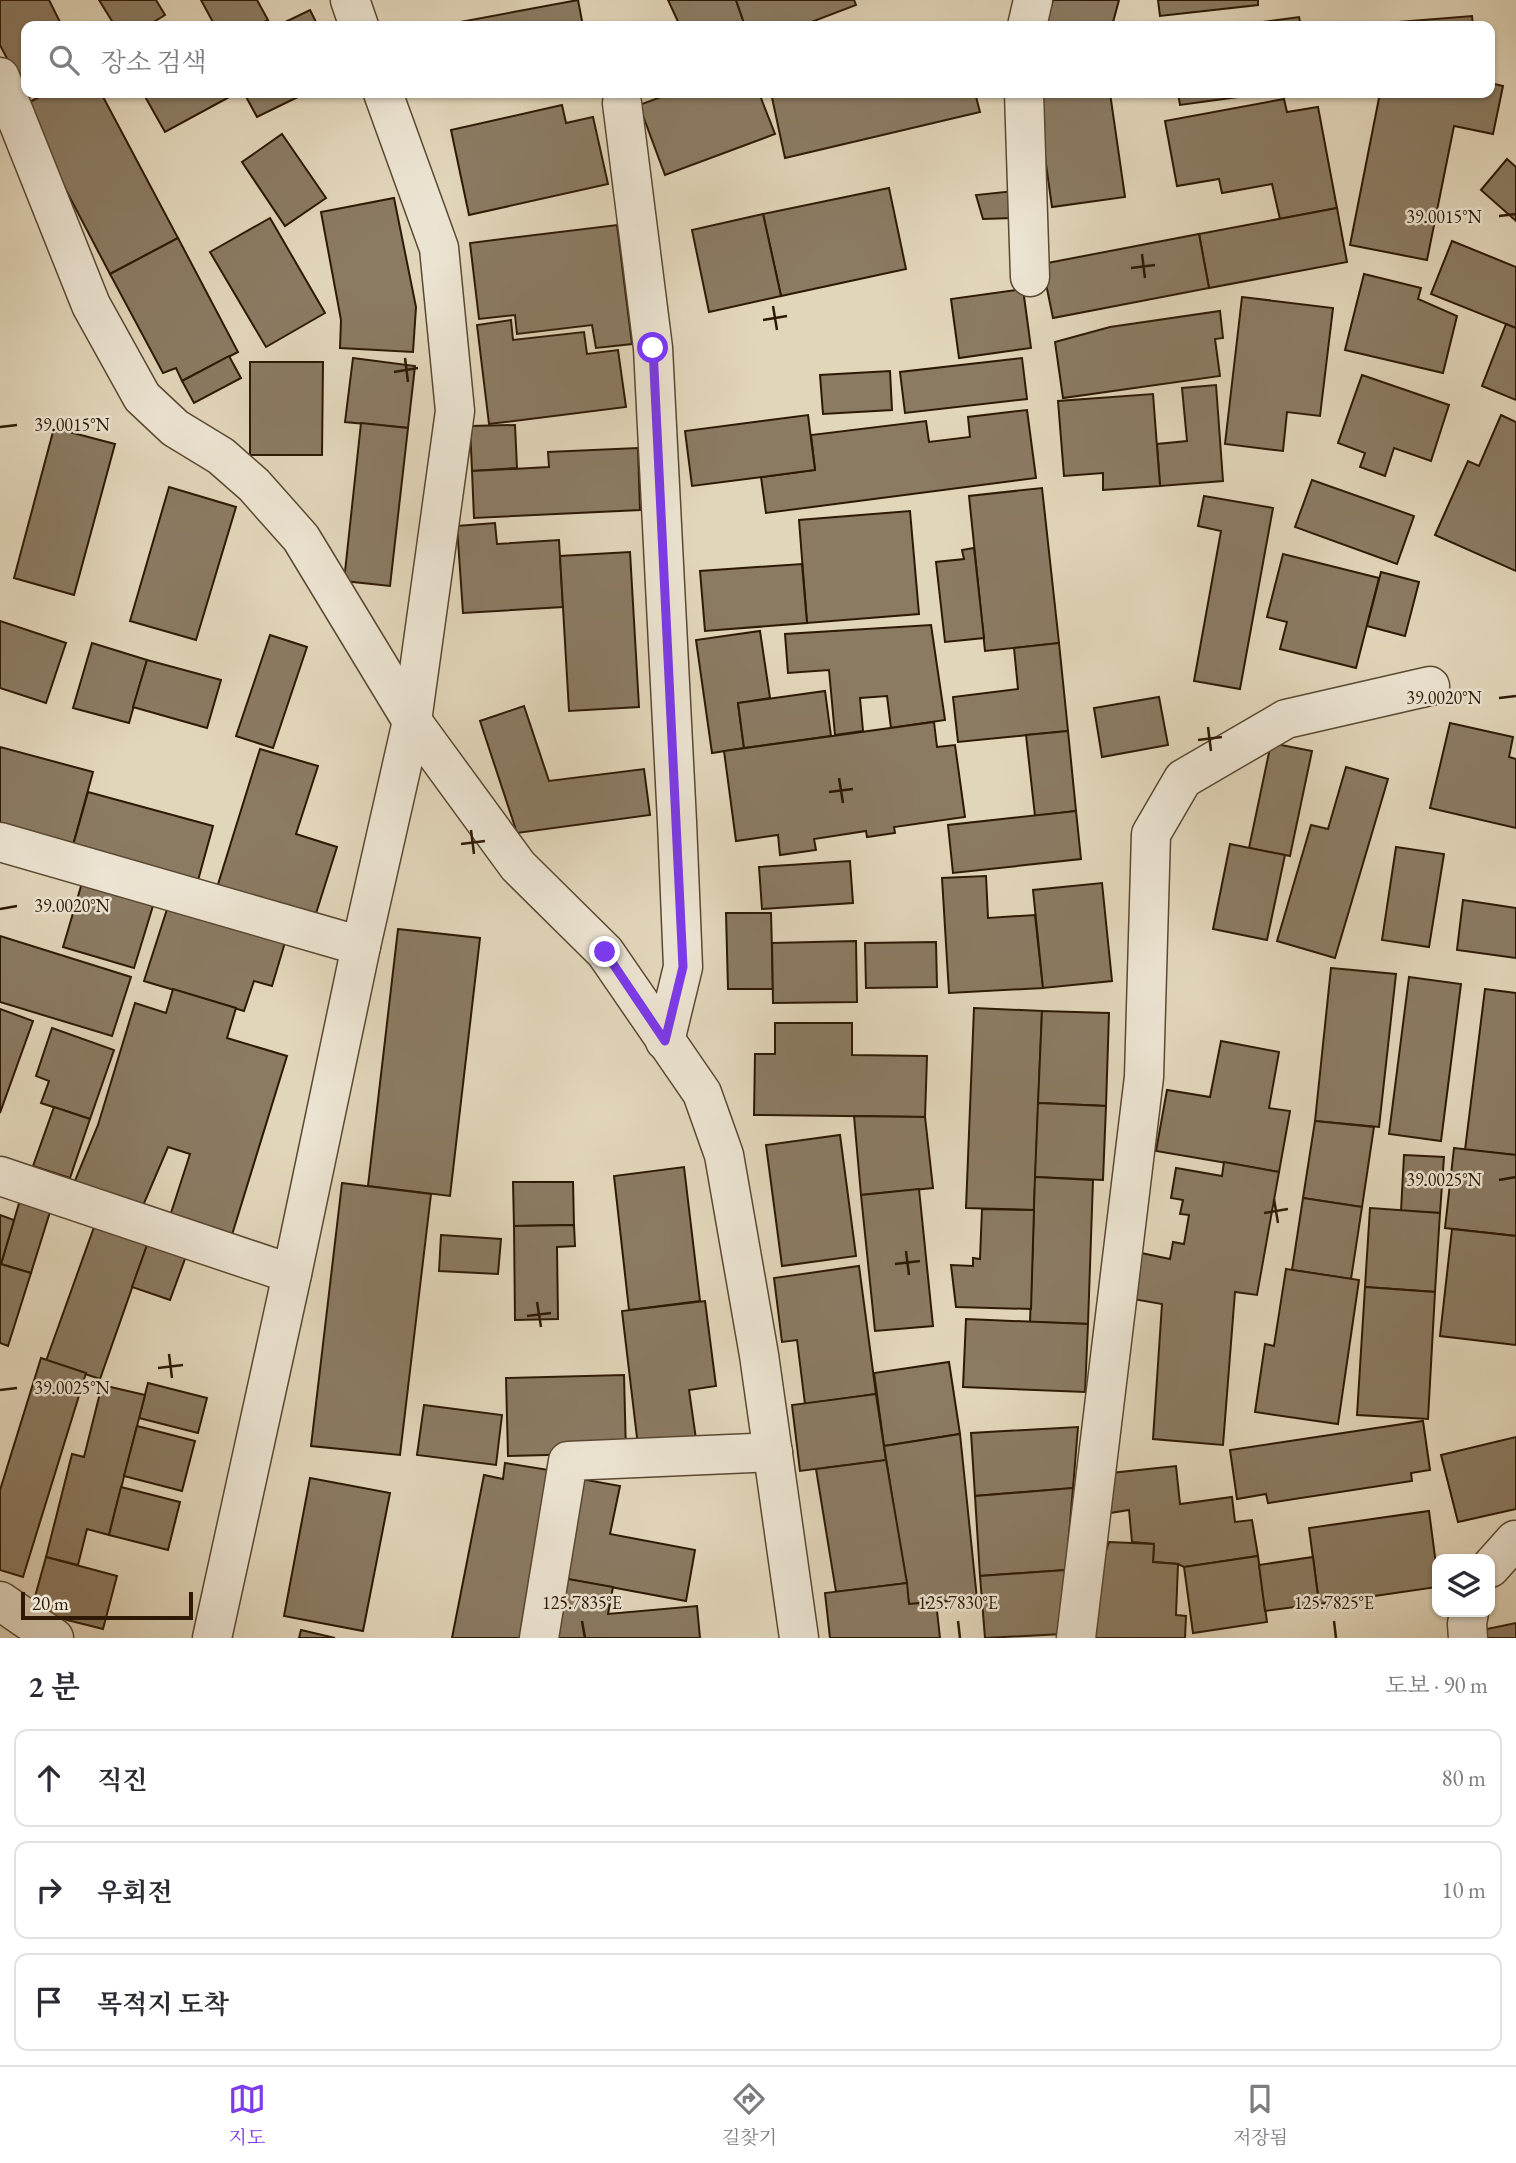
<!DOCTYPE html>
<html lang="ko">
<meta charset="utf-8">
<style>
body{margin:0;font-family:"EB Garamond","Noto Serif KR",serif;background:#f7f7f7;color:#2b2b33}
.controls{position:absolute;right:21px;bottom:21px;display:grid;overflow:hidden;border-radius:14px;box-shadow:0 2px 5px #0004}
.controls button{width:63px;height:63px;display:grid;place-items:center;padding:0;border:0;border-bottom:2px solid #e1e1e2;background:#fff;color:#2b2b33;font:35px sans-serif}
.scale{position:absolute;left:21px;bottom:18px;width:172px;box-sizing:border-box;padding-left:7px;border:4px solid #2d1904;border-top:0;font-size:19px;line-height:24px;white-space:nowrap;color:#2d1904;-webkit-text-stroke:5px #ece4d2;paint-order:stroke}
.stop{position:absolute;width:21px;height:21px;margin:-16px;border:5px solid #7c3aed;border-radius:50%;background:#fff}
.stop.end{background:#7c3aed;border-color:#fff;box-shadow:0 2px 7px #0008}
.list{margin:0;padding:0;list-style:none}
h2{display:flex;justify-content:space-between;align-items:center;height:91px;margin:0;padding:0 28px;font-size:30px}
h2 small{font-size:23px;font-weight:400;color:#7c7c81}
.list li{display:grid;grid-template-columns:46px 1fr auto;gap:21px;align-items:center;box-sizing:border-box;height:98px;margin:0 14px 14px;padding:0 14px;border:2px solid #e1e1e2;border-radius:14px}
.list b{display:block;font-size:26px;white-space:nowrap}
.list em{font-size:23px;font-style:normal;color:#7c7c81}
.icon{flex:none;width:38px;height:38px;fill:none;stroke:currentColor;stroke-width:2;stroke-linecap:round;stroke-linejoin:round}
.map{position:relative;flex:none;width:1516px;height:1638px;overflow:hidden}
.search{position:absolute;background:#fff;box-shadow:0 2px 5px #0004;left:21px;right:21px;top:21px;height:77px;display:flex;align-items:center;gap:18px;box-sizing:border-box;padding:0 24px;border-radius:14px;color:#7c7c81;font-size:26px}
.sheet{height:427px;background:#fff}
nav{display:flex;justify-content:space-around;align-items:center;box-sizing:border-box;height:98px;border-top:2px solid #e1e1e2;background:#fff;font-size:19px;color:#7c7c81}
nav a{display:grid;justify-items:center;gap:4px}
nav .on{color:#7c3aed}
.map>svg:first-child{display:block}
.building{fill:#8b7b63;stroke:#2d1904;stroke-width:2}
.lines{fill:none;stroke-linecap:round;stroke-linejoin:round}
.minor-casing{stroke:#5a4832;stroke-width:41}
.minor{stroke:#ece4d2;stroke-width:38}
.route{stroke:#7c3aed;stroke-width:9}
.ticks{fill:none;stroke:#2d1904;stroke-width:2.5}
.ticks-label{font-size:18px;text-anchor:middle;fill:#2d1904;stroke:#ece4d2;stroke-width:5;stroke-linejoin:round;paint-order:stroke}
</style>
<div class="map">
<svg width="1516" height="1638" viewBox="0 0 1516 1638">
<rect width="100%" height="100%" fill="#e2d6ba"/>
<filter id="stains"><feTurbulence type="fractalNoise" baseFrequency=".00286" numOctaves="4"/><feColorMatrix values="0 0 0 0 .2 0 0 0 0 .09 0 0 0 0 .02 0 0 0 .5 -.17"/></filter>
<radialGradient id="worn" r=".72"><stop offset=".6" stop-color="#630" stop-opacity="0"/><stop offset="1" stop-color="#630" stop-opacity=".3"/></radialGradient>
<g class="building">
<polygon points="0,0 49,0 62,26 26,26 26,87 23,89 0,45"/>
<polygon points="99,0 156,0 165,15 147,26 115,26"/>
<polygon points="201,0 257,0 268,20 256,26 215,26"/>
<polygon points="578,0 583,26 460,26 460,22"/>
<polygon points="668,0 736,0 745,26 680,26"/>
<polygon points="736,0 854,0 856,5 801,26 745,26"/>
<polygon points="1053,0 1119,0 1112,26 1045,26"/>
<polygon points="1158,0 1258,0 1258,5 1160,16"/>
<polygon points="310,10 318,26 277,26"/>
<polygon points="1472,16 1473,26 1374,26 1374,24"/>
<polygon points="1299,17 1301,26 1234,26"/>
<polygon points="1490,83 1503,86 1493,134 1454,126 1427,260 1350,245 1380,93 1429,93 1439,95 1440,93 1490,93"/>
<polygon points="47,93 101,93 178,238 110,274 22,106"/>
<polygon points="143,93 232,93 233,95 165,132"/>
<polygon points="244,93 306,93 257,117"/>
<polygon points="672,93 759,93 775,134 665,175 639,105"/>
<polygon points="771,93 975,93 980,112 785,158"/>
<polygon points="1036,93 1110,93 1125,197 1052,207"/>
<polygon points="1178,93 1268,93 1180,105"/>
<polygon points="1284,99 1287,112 1318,107 1337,208 1280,219 1272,184 1222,193 1219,179 1177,186 1165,121"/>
<polygon points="562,105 566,123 593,117 608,184 469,215 451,130"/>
<polygon points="282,134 326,198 285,226 242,162"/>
<polygon points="1507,159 1516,167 1516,221 1481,190"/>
<polygon points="889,188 906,269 781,296 763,214"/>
<polygon points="1014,191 1013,218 983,219 976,195"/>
<polygon points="394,198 416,307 413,352 340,348 341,320 321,212"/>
<polygon points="1337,208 1347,262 1209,288 1199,234"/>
<polygon points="763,214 781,296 709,312 692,230"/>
<polygon points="270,218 325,313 266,347 210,252"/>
<polygon points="617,225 632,344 596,348 592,325 517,334 515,315 479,319 470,243"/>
<polygon points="1199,234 1209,288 1053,318 1042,264"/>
<polygon points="178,238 238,352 182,381 176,368 163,373 110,274"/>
<polygon points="1452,241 1516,267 1516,328 1431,294"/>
<polygon points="1364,274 1421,288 1418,299 1457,316 1443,373 1345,350"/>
<polygon points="1023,289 1031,348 959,358 951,299"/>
<polygon points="1242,297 1333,308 1320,416 1287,412 1283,451 1225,444"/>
<polygon points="1220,311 1223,338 1215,339 1220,376 1063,398 1055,342 1110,327"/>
<polygon points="511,320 513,340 584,332 587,354 618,350 626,407 489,424 477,325"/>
<polygon points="1506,324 1516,328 1516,400 1482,386"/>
<polygon points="229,356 241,378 194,403 182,381"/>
<polygon points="353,358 415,366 408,428 345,422"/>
<polygon points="1022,358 1027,399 905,413 900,372"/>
<polygon points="250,362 323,362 322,455 250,455"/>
<polygon points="890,371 892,410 823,414 820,375"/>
<polygon points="1362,375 1449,405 1431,461 1394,448 1385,476 1360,467 1365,453 1338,443"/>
<polygon points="1216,385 1223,481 1160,486 1157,444 1187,441 1182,388"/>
<polygon points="1153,394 1160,486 1103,490 1103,473 1064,476 1058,401"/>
<polygon points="1027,410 1036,478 766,513 761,477 815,470 811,435 926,421 929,442 970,437 968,417"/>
<polygon points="808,415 815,470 692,486 685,431"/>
<polygon points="1501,415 1516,422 1516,571 1435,535 1468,461 1479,466"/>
<polygon points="361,423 408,428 390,586 344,581"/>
<polygon points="515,425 517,468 472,471 470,426"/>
<polygon points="54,428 115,444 74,595 14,578"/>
<polygon points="638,448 640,510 474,518 472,471 549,467 548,452"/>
<polygon points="1312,480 1414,516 1397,564 1295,527"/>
<polygon points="169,487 236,507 196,640 130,621"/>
<polygon points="1042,488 1059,643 985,651 969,496"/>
<polygon points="1204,496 1273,508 1240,689 1194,681 1221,531 1198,526"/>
<polygon points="910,511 919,614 807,623 799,520"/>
<polygon points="495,523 497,544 559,540 563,607 463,613 457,526"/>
<polygon points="974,548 984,638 945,642 936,562 964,559 962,550"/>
<polygon points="630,552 639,707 569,711 560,556"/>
<polygon points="1283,554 1379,578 1356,668 1280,649 1287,622 1267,617"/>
<polygon points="802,564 807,623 705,631 700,571"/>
<polygon points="1381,572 1419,582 1405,636 1367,626"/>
<polygon points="0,621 66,643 46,703 0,688"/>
<polygon points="931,625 945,720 891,728 887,696 860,698 863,731 835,735 829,670 788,673 785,634"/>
<polygon points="760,631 770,698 738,703 744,748 712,753 696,640"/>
<polygon points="270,635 307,647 273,748 236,736"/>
<polygon points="92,643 147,660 129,723 73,708"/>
<polygon points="1059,643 1068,731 958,742 953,697 1018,689 1014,648"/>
<polygon points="147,660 221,680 207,728 133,707"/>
<polygon points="825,691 831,736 744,748 738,703"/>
<polygon points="1159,697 1168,745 1102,757 1094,708"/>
<polygon points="524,706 549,781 644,769 650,815 517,833 480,721"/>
<polygon points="934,722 937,747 955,745 965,817 894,827 895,833 867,837 866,831 814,839 816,850 780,855 778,835 736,841 724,751"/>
<polygon points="1450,723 1513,737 1509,757 1516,759 1516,828 1430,808"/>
<polygon points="1068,731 1076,811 1035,816 1026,735"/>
<polygon points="1271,743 1312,751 1290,856 1249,848"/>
<polygon points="0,747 93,772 72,849 0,830"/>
<polygon points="260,749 318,766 296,834 337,847 313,923 215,894"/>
<polygon points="1346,767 1388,779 1335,958 1277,941 1311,825 1328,829"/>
<polygon points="88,792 213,826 197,884 72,849"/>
<polygon points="1076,811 1081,859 953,873 948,825"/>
<polygon points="1230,844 1285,855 1267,940 1213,929"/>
<polygon points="1396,847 1444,854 1429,947 1382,940"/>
<polygon points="850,861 853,903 762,909 759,867"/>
<polygon points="84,876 156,896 134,968 63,947"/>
<polygon points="986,876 988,918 1035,915 1043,988 949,993 942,878"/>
<polygon points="1102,883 1112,981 1043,988 1033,890"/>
<polygon points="1463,900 1516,908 1516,958 1457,950"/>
<polygon points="169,903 286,939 272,986 254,981 244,1011 144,981"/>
<polygon points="726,913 771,913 773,989 728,989"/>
<polygon points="398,929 480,938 450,1196 368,1186"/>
<polygon points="0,936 131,977 112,1036 0,1002"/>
<polygon points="856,941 857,1002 773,1003 772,943"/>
<polygon points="936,942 937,987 866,988 865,943"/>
<polygon points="1331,968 1396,974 1379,1127 1315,1121"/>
<polygon points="1409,977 1461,984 1441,1141 1389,1134"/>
<polygon points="173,989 236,1008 227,1038 287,1056 231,1238 169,1219 190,1154 168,1147 139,1215 72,1188 98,1125 135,1003 166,1013"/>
<polygon points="1485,989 1516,993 1516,1155 1465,1150"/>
<polygon points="974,1008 1042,1011 1034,1210 966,1208"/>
<polygon points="0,1009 33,1021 0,1113"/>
<polygon points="1042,1011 1109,1013 1106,1106 1038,1103"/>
<polygon points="775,1023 852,1023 852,1055 927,1056 925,1117 754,1115 755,1054 775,1054"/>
<polygon points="52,1028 114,1050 90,1119 41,1103 49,1081 36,1076"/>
<polygon points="1221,1041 1279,1052 1269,1108 1290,1111 1279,1172 1156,1151 1167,1090 1210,1097"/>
<polygon points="1038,1103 1106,1106 1103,1180 1035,1177"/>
<polygon points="54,1107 90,1119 70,1178 33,1166"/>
<polygon points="854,1116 925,1117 933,1188 861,1195"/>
<polygon points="1315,1121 1374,1127 1362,1207 1303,1198"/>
<polygon points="840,1135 856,1256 782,1266 766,1145"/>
<polygon points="1454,1148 1516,1155 1516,1236 1445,1228"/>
<polygon points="1404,1155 1444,1157 1440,1213 1401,1211"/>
<polygon points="1224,1162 1279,1172 1257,1295 1235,1292 1223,1445 1153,1439 1162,1304 1133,1299 1141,1253 1170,1259 1173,1242 1184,1244 1189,1215 1180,1214 1183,1200 1171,1198 1176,1168 1222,1176"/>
<polygon points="684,1167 700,1301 629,1310 614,1176"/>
<polygon points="1035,1177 1093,1180 1088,1324 1030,1322"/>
<polygon points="513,1182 573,1182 574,1225 514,1226"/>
<polygon points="342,1183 431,1194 400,1455 311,1446"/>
<polygon points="919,1189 933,1326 875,1331 861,1195"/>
<polygon points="23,1190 54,1199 31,1273 1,1264"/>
<polygon points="1303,1198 1362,1207 1351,1279 1292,1270"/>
<polygon points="1370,1208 1440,1213 1435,1292 1365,1287"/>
<polygon points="982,1209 1034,1210 1031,1309 956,1307 951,1265 973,1266 973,1258 980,1259"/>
<polygon points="0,1215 14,1220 1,1264 0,1264"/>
<polygon points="98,1216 151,1234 100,1379 46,1361"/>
<polygon points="574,1225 575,1246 557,1247 558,1319 515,1320 514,1226"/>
<polygon points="1452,1229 1516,1236 1516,1345 1440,1336"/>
<polygon points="151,1234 189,1248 170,1300 132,1287"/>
<polygon points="441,1235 501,1239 498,1274 439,1271"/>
<polygon points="0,1264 31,1273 8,1346 0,1343"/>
<polygon points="859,1266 876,1394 805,1404 797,1340 782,1342 774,1278"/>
<polygon points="1286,1269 1359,1280 1338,1424 1255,1412 1265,1344 1274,1346"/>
<polygon points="1365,1287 1435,1292 1428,1419 1357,1415"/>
<polygon points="705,1301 716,1386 689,1390 696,1439 638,1446 622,1311"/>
<polygon points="966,1319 1088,1324 1085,1392 963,1387"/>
<polygon points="41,1358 86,1373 23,1577 0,1570 0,1490"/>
<polygon points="949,1362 960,1434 884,1446 874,1373"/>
<polygon points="624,1375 626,1453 508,1456 506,1378"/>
<polygon points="148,1383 207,1398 198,1433 139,1418"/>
<polygon points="102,1385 145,1395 109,1535 87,1529 78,1565 46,1557 72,1454 84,1457"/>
<polygon points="876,1394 886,1460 800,1471 792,1405"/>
<polygon points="424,1405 502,1415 496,1465 417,1455"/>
<polygon points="1423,1421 1430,1470 1411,1473 1412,1481 1268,1503 1266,1494 1237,1499 1230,1450"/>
<polygon points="137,1426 195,1441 182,1491 124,1476"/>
<polygon points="1078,1427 1073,1488 975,1496 971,1433"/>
<polygon points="960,1434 977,1599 909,1604 884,1446"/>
<polygon points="1516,1437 1516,1509 1458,1522 1441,1455"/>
<polygon points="886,1460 907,1583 836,1592 816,1469"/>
<polygon points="505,1463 555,1471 523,1638 452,1638 484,1475 503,1479"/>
<polygon points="1176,1466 1180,1504 1232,1497 1235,1522 1252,1520 1258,1556 1184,1567 1178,1564 1153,1562 1154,1544 1132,1542 1129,1510 1110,1513 1111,1473"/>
<polygon points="570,1477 620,1486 610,1534 695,1550 686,1601 551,1576"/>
<polygon points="310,1478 390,1493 363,1631 284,1616"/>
<polygon points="121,1487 180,1502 168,1550 109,1535"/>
<polygon points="1073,1488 1066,1570 980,1576 975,1496"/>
<polygon points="1429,1511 1437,1572 1437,1587 1319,1604 1309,1528"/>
<polygon points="1109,1542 1154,1544 1153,1562 1178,1564 1176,1615 1186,1616 1185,1638 1092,1638 1097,1578"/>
<polygon points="1258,1556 1267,1622 1193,1633 1184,1567"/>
<polygon points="46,1557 117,1576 103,1629 31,1611"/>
<polygon points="1313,1557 1319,1604 1265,1611 1259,1565"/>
<polygon points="1066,1570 1062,1634 985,1638 980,1576"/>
<polygon points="551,1576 613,1587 608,1614 697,1606 700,1638 542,1638"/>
<polygon points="907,1583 909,1604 936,1602 940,1638 830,1638 825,1593"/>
<polygon points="1516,1623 1516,1638 1483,1638 1482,1630"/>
<polygon points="301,1630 335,1638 299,1638"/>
</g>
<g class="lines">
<defs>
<g id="minor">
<polyline points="350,0 359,26"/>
<polyline points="1027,26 1033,0"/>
<polyline points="0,77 91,305 142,397 175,428 221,456 254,485 301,538 412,721 518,866 605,952 702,1093 724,1155 759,1355 799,1638"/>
<polyline points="1024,93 1030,277"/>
<polyline points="622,103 653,348 677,822 683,967 665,1041"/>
<polyline points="0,842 361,946"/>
<polyline points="0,1176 292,1274"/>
<polyline points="1490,1568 1515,1540"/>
<polyline points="0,1601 54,1638"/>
<polyline points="212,1638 292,1274 361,946 412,721 455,411 439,248 383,93"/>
<polyline points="539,1638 568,1461 773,1452"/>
<polyline points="1076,1638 1144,1077 1151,834 1183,779 1286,719 1430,686"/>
<polyline points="1468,1638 1467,1624 1469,1612"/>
</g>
</defs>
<use href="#minor" class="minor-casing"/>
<use href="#minor" class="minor"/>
</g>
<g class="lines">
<polyline class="route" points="605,952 665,1041 683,967 653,348"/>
</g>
<path class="ticks" d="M 1499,216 L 1516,214M 1142,254 L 1145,278M 1131,268 L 1155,265M 773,306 L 777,330M 763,320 L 787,316M 405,358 L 408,382M 394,372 L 418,368M 0,427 L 17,425M 1499,698 L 1516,696M 1208,727 L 1211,751M 1198,740 L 1222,737M 839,778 L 843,803M 829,792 L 853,789M 471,830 L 474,854M 461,844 L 485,841M 0,909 L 17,906M 1499,1180 L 1516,1177M 1274,1199 L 1278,1223M 1264,1213 L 1288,1209M 906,1251 L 909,1275M 895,1264 L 920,1261M 537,1302 L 541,1327M 527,1316 L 551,1313M 169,1354 L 172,1378M 158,1368 L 183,1365M 0,1390 L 17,1388M 582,1621 L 585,1638M 958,1621 L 960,1638M 1334,1621 L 1336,1638"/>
<g class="ticks-label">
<text x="1444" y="223">39.0015°N</text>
<text x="72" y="431">39.0015°N</text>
<text x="1444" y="704">39.0020°N</text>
<text x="72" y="912">39.0020°N</text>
<text x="1444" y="1186">39.0025°N</text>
<text x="72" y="1394">39.0025°N</text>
<text x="582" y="1609">125.7835°E</text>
<text x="958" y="1609">125.7830°E</text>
<text x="1334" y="1609">125.7825°E</text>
</g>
<rect width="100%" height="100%" filter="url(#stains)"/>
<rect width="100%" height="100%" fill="url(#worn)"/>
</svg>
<div class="controls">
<button><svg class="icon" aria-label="layers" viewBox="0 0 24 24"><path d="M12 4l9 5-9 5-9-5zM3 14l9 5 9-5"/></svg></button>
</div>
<div class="scale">20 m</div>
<div class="stop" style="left:653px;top:348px"></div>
<div class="stop end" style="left:605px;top:952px"></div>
<div class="search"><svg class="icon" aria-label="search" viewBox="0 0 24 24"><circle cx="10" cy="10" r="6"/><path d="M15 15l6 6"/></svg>장소 검색</div>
</div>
<section class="sheet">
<h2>2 분<small>도보 · 90 m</small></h2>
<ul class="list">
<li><svg class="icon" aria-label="ahead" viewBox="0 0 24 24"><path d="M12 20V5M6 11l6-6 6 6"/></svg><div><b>직진</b></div><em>80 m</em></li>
<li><svg class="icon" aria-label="right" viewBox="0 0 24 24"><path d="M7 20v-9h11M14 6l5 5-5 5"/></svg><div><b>우회전</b></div><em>10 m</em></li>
<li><svg class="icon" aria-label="arrive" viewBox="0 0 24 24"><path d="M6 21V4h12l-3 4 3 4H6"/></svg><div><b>목적지 도착</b></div></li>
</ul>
</section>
<nav>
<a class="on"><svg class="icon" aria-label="map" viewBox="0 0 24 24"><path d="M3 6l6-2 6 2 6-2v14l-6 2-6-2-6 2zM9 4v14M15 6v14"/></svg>지도</a>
<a><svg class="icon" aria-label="directions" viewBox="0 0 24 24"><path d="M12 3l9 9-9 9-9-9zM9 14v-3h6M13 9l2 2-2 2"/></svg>길찾기</a>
<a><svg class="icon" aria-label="saved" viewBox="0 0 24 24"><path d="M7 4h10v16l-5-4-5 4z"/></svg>저장됨</a>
</nav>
